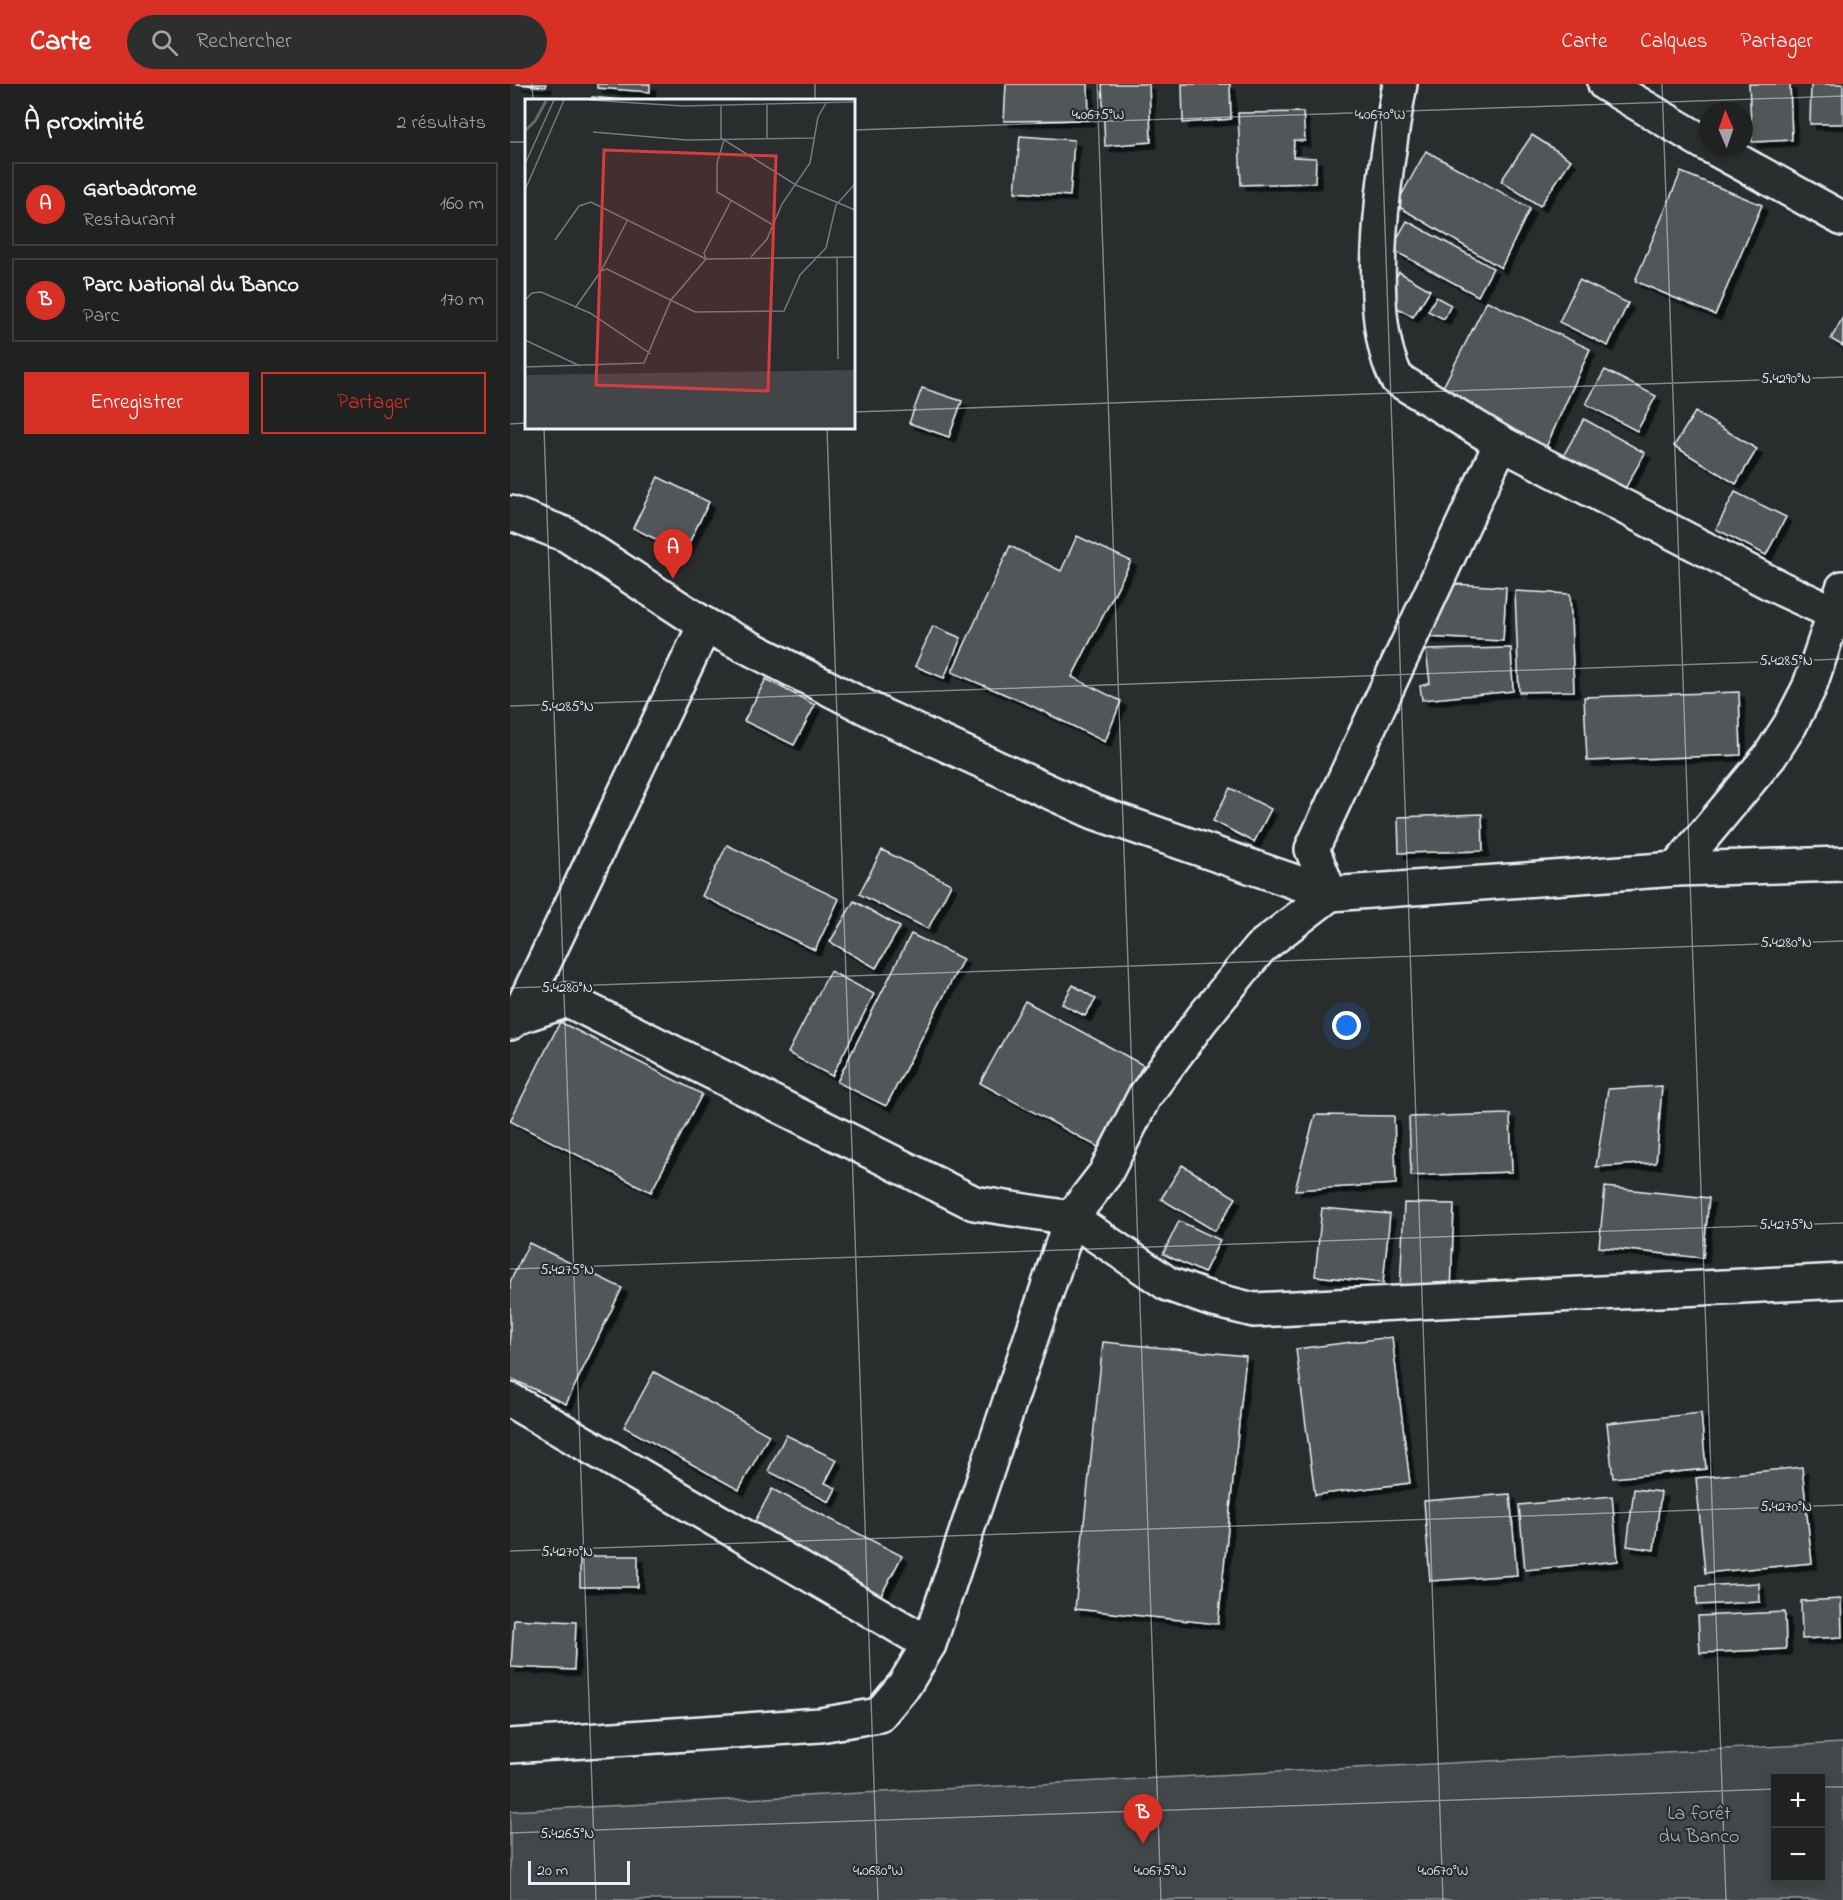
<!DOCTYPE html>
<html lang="fr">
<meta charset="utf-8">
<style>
body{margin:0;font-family:"Indie Flower",sans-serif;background:#2d2f2f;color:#f1f3f6}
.controls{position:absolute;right:18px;bottom:18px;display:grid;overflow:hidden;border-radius:0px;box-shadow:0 3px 9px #0003}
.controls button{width:54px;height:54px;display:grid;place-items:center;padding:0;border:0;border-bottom:2px solid #3d3f40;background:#202222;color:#f1f3f6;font:30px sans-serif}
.compass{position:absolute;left:1189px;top:18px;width:54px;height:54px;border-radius:50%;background:#202222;box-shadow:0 3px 9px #0003;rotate:358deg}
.scale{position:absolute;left:18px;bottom:15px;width:102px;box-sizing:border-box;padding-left:6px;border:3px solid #e8f1f8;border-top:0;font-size:16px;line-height:21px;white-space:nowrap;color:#e8f1f8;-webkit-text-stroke:4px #2a2d2e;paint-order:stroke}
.you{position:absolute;left:837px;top:942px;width:21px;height:21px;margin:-15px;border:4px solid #fff;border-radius:50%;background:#1a73e8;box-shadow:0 0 0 9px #1a73e833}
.badge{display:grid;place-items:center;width:39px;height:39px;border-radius:50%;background:#d93025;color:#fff;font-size:20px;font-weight:700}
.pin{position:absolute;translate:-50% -50px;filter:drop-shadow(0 2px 3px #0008)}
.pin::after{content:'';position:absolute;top:32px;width:21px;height:18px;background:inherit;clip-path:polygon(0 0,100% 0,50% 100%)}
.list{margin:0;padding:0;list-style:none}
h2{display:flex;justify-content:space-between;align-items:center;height:78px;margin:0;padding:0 24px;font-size:26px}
h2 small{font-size:20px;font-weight:400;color:#a2a4a5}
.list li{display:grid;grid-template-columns:39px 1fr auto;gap:18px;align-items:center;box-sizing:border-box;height:84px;margin:0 12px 12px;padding:0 12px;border:2px solid #3d3f40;border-radius:0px}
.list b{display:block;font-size:22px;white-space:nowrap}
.list p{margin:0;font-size:20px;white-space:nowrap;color:#a2a4a5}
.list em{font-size:20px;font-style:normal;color:#a2a4a5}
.actions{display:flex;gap:12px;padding:18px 24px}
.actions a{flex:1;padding:14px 0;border:2px solid #d93025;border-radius:0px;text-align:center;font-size:21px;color:#d93025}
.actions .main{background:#d93025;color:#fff}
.icon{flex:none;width:33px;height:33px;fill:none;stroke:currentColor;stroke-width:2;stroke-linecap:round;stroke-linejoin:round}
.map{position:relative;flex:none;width:1333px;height:1816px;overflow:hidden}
header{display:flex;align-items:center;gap:36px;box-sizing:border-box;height:84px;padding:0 30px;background:#d93025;color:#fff}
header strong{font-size:28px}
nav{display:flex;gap:33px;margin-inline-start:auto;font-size:21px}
.search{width:420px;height:54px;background:#2d2f2f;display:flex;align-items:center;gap:15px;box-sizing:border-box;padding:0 21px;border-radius:33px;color:#a2a4a5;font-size:22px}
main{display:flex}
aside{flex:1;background:#202222}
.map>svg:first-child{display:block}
.green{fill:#424648;stroke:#959ca0;stroke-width:1.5;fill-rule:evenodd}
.building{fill:#535759;stroke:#e8f1f8;stroke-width:1.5;filter:url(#shadow)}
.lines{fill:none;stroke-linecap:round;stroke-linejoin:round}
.street-casing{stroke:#e8f1f8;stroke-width:38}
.street{stroke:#2a2d2e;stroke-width:33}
.ticks{fill:none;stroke:#e8f1f8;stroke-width:1.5;stroke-opacity:0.45}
.labels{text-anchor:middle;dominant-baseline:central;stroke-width:4.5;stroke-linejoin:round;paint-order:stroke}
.park-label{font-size:20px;fill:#aeb5ba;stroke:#2a2d2e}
.inset-river{fill:none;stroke:#63686b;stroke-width:3}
.inset-road{fill:none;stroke:#767b7f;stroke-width:1.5}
.view{fill:#d83c3d;fill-opacity:0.15;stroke:#d83c3d;stroke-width:3}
.inset-edge{fill:none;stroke:#e8f1f8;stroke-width:3}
.ticks-label{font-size:15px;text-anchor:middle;fill:#e8f1f8;stroke:#2a2d2e;stroke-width:4.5;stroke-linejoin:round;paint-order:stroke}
</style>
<header>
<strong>Carte</strong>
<div class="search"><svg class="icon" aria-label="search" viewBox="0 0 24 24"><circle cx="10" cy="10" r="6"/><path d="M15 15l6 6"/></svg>Rechercher</div>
<nav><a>Carte</a><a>Calques</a><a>Partager</a></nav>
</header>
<main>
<aside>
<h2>À proximité<small>2 résultats</small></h2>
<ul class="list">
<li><span class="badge">A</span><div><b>Garbadrome</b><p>Restaurant</p></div><em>160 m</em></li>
<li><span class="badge">B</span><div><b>Parc National du Banco</b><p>Parc</p></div><em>170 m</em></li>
</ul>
<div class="actions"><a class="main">Enregistrer</a><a>Partager</a></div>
</aside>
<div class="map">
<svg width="1333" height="1816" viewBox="0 0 1333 1816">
<defs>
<filter id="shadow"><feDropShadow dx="5.5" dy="5.5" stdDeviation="0" flood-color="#0009"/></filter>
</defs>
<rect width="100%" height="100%" fill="#2a2d2e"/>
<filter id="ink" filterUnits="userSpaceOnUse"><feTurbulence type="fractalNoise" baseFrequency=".0167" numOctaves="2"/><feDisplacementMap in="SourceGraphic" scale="12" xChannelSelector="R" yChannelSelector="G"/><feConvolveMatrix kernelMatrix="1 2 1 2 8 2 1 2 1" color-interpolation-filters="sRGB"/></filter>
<g filter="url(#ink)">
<path class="green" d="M 1333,1659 L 1333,1816 L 0,1816 L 0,1727 ZM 1266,1694 L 1310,1694 L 1310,1794 L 1266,1794 Z"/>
<g class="building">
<polygon points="6,0 36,0 36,3"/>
<polygon points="87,0 140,0 140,8 87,4"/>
<polygon points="496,0 578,0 579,36 494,37"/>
<polygon points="592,0 639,0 641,58 595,62"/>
<polygon points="672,0 720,0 721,35 673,39"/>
<polygon points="1239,0 1280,0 1282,56 1242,58"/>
<polygon points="1301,0 1333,0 1333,40 1300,40"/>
<polygon points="82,13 111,16 82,16"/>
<polygon points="793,28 795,57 784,56 783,73 806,74 805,99 731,101 728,29"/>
<polygon points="1022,51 1061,76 1030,122 991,97"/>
<polygon points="510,52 564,56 560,112 505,108"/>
<polygon points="916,67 1020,124 991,184 886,121"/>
<polygon points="1171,88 1252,121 1205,231 1125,197"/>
<polygon points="897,137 983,184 968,212 881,165"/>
<polygon points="889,188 920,206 903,233 872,215"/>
<polygon points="1069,196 1118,219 1098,262 1049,238"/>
<polygon points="926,213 941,221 934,235 918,227"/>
<polygon points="977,217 1080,265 1036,363 930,309"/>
<polygon points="1333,233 1333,262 1321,255"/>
<polygon points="1095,286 1146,312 1127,347 1076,320"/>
<polygon points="412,304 452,317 439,353 399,339"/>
<polygon points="1185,328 1247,365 1226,400 1164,362"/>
<polygon points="1074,335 1135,369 1113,408 1052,374"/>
<polygon points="148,393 199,418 174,469 123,444"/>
<polygon points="1225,408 1276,433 1256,471 1206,445"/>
<polygon points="567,452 621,477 562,593 611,617 595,658 520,621 442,588 500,462 551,487"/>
<polygon points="943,500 996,503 993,557 916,553"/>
<polygon points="1005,507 1060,510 1064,607 1009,608"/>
<polygon points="423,542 451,554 434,594 405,582"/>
<polygon points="1001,564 1003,607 912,616 910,602 920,599 916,566"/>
<polygon points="256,595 305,621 284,661 234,637"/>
<polygon points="1229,608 1231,671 1077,677 1074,613"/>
<polygon points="720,704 761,725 744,758 703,737"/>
<polygon points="972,730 973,767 889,769 888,733"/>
<polygon points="217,761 329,815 305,866 192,812"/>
<polygon points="372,766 441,800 418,845 349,810"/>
<polygon points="344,817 390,843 366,884 320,858"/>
<polygon points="401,850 453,875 376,1022 327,998"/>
<polygon points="320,887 364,910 322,992 278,969"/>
<polygon points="563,901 586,915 575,932 552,920"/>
<polygon points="515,917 633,981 588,1063 470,999"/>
<polygon points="50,938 192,1010 141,1108 0,1037"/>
<polygon points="1152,1002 1146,1079 1086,1083 1098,1005"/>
<polygon points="1000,1030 1002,1088 901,1092 899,1033"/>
<polygon points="805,1031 884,1032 886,1100 785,1106"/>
<polygon points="672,1081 726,1114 705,1147 651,1115"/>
<polygon points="1095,1103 1199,1114 1193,1174 1089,1163"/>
<polygon points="894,1119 944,1120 941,1208 890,1206"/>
<polygon points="812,1124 880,1130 873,1199 805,1192"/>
<polygon points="669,1137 710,1156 694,1189 653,1170"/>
<polygon points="19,1159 112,1204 56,1320 0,1294 0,1198"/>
<polygon points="882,1253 900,1399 805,1411 786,1265"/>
<polygon points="593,1258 736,1272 708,1540 565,1525"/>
<polygon points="144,1288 259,1351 229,1406 114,1343"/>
<polygon points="1191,1329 1196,1385 1103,1394 1097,1339"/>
<polygon points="276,1351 327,1376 315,1399 326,1404 319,1418 258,1387"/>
<polygon points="1292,1383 1302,1479 1195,1489 1186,1394"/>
<polygon points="262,1405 392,1472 370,1513 241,1445"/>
<polygon points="1124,1405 1151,1408 1144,1466 1117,1462"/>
<polygon points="1000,1410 1007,1491 920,1497 914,1417"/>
<polygon points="1102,1412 1108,1477 1015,1486 1009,1421"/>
<rect x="70" y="1472" width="58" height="31"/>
<polygon points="1249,1499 1250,1518 1187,1521 1187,1502"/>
<polygon points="1331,1515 1332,1553 1292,1555 1291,1517"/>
<polygon points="1275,1528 1276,1565 1190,1569 1188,1532"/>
<polygon points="4,1535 66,1538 64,1586 1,1583"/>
</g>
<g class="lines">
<defs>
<g id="street">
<path d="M 890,0 C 876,75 851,227 887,295 L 991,359 L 1272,505 L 1324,529"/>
<polyline points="1095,0 1198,61"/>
<polyline points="1202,63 1333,135"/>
<polyline points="0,429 57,451 195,541 373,632 584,728 820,810 1166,785 1333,780"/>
<polyline points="1166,785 1260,672 1280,641 1299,604 1333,504"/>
<polyline points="820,810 802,765 991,359"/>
<polyline points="8,933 58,916 464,1119 561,1134 658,1200 700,1215 744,1226 1333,1197"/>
<polyline points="0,939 8,933 195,541"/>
<polyline points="0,1316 419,1560"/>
<polyline points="0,1662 310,1641 369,1631 395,1600 419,1560 561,1134 595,1090 634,1013 692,935 750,864 820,810"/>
</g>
</defs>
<use href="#street" class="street-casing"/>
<use href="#street" class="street"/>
</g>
</g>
<path class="ticks" d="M 22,0 L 23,16M 305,0 L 305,16M 587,0 L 651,1816M 870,0 L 933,1816M 1152,0 L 1216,1816M 344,46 L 1333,12M 0,58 L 16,58M 344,328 L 1333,293M 0,340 L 16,339M 34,344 L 86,1816M 317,344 L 368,1816M 0,622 L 1333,575M 0,904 L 1333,857M 0,1185 L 1333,1139M 0,1467 L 1333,1421M 1310,1703 L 1333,1703M 0,1749 L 1266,1705"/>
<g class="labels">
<g class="park-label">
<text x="1189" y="1730">La forêt<tspan x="1189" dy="23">du Banco</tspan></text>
</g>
</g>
<g transform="translate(15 15)">
<rect width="330" height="330" fill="#2a2d2e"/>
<path d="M 330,271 L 330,329 L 0,329 L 0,276 Z" fill="#424648"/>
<path class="inset-river" d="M 0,32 L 10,22 L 21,2"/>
<path class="inset-road" d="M 64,1 L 158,7 L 330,3M 196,7 L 196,39 L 271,86 L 330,111M 68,33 L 162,41 L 290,39M 242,39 L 242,6M 199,41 L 192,64 L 192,93 L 248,126M 0,65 L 29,1M 0,91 L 39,1M 30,141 L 54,107 L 66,103 L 181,160 L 330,158M 226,158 L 242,140 L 257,105 L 285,64 L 293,18 L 301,4M 312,158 L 313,260M 181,160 L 179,154 L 206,102M 76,172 L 82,170 L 170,213 L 259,212 L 275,176 L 301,149 L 311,106 L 330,85M 0,201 L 7,194 L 16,193 L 65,214 L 126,255M 50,209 L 76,172 L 102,122M 0,241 L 55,267M 0,268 L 119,264 L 146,201 L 181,160"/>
<path class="view" d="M 79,51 L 251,57 L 243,292 L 71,286 Z"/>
<rect width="330" height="330" class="inset-edge"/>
</g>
<g class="ticks-label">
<text x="588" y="35">4.0675°W</text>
<text x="870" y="35">4.0670°W</text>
<text x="1276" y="299">5.4290°N</text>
<text x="1276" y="581">5.4285°N</text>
<text x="57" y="627">5.4285°N</text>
<text x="1276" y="863">5.4280°N</text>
<text x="57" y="908">5.4280°N</text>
<text x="1276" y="1145">5.4275°N</text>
<text x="57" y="1190">5.4275°N</text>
<text x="1276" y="1427">5.4270°N</text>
<text x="57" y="1472">5.4270°N</text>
<text x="57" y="1754">5.4265°N</text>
<text x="368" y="1791">4.0680°W</text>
<text x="650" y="1791">4.0675°W</text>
<text x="933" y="1791">4.0670°W</text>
</g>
</svg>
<div class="controls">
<button>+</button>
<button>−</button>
</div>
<svg class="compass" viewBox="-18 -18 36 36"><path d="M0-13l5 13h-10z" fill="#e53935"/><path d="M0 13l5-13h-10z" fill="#a2a4a5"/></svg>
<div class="scale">20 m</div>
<div class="you"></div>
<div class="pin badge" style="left:163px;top:495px">A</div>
<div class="pin badge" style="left:633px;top:1760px">B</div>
</div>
</main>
